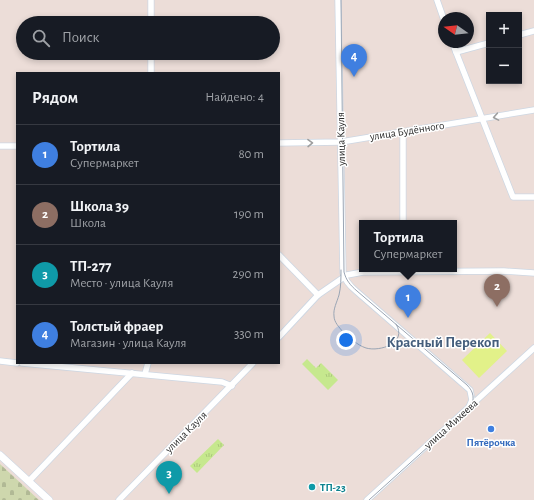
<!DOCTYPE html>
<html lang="ru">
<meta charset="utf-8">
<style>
body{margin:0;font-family:"Alegreya Sans",sans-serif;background:#242831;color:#f1f3f6}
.controls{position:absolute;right:12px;top:12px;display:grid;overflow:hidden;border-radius:0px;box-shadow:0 2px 6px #0003}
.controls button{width:36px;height:36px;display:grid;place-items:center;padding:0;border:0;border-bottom:1px solid #363941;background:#171b24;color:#f1f3f6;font:20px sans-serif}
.compass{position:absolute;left:438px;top:12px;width:36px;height:36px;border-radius:50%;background:#171b24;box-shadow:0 2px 6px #0003;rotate:284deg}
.you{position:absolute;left:346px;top:340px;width:14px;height:14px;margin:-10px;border:3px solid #fff;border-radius:50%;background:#1a73e8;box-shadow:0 0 0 6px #1a73e833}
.badge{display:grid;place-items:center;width:26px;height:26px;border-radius:50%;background:#0f766e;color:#fff;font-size:13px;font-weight:700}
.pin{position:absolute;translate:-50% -33px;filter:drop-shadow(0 1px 2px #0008)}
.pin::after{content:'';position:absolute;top:21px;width:14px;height:12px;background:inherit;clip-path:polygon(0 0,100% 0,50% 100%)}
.popup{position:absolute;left:359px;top:220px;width:98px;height:52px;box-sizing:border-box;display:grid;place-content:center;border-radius:0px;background:#171b24;filter:drop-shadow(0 1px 3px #0005);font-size:13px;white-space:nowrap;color:#9ea1a6}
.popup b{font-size:15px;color:#f1f3f6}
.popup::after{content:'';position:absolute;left:50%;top:100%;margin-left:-8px;border:8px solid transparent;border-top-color:#171b24}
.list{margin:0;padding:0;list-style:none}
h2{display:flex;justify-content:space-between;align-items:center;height:52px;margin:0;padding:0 16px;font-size:17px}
h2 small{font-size:13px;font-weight:400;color:#9ea1a6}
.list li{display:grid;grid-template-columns:26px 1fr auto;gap:12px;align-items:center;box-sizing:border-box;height:60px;padding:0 16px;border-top:1px solid #363941}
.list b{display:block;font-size:15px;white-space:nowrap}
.list p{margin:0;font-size:13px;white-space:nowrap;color:#9ea1a6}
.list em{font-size:13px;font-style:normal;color:#9ea1a6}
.icon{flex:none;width:22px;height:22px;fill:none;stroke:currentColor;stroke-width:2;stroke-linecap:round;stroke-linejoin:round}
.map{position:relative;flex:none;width:534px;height:500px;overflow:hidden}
.search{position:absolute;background:#171b24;box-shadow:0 2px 6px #0003;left:16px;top:16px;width:264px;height:44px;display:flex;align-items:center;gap:10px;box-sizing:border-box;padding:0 14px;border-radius:22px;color:#9ea1a6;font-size:15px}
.panel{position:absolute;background:#171b24;box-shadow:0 2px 6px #0003;left:16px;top:72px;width:264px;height:292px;border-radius:0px}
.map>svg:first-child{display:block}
.cemetery{fill:url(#cemetery-stones)}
.park{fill:url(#park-tufts)}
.pitch{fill:#e2f189}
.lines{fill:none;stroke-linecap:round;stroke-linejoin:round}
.minor-casing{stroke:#cdd7e3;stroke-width:7}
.tertiary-casing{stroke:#cdd7e3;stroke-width:8}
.minor{stroke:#fff;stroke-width:5.5}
.tertiary{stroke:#fff;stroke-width:7}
.tram{stroke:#9aa5b4;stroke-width:1}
.oneway{stroke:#9e9e9e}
.shop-dot{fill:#3f7fe0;stroke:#fff;stroke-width:1.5}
.culture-dot{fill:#0f9aa8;stroke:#fff;stroke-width:1.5}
.labels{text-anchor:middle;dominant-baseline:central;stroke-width:3;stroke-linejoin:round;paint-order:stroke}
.street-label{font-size:11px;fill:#282828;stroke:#fff}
.shop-label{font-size:11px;font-weight:bold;fill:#366cbe;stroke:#fff}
.culture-label{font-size:11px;font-weight:bold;fill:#0d838f;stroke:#fff;text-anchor:start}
.district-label{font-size:15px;font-weight:bold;fill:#455e7c;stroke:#fff}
</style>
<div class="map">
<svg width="534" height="500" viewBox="0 0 534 500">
<defs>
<pattern id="cemetery-stones" width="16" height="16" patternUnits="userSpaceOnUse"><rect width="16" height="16" fill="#ced7ad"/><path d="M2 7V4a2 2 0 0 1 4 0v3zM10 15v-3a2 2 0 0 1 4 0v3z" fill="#b1b995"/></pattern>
<pattern id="park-tufts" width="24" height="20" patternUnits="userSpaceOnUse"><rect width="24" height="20" fill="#c6e88e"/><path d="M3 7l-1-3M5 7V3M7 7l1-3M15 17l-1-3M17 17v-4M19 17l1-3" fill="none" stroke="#aac77a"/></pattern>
</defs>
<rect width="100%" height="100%" fill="#ecddd8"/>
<polygon class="cemetery" points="0,464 39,500 0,500"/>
<g class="park">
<polygon points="307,359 316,368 321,363 338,380 328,390 302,364"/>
<polygon points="218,439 224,445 197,473 190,466"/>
</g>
<polygon class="pitch" points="490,333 507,351 479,378 462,360"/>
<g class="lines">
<defs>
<g id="minor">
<path d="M 338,0 L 343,273 C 345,281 350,286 356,291 L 470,390 L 472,400 L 469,407"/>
<polyline points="437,0 444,20"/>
<polyline points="151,23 151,0"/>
<polyline points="519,35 534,31"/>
<polyline points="452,42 513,197 534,197"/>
<polyline points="456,52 489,43"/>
<polyline points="151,73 151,53"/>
<polyline points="403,132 403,223"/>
<polyline points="279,143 341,142 534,110"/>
<polyline points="0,146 17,146"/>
<polyline points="279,255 318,295"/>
<polyline points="279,337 318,295 347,275 363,272 504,271 534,273"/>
<polyline points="0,361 17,363"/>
<polyline points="22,363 222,382 232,386"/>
<polyline points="145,374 148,363"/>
<polyline points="29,481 132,373"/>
<polyline points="119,500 253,363"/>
<polyline points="367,500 534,348"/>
</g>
<polyline id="tertiary" points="0,455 49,500"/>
</defs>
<use href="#minor" class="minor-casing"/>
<use href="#tertiary" class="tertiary-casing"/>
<use href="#minor" class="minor"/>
<use href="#tertiary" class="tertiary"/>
<g class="tram">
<path d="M 341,0 L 344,272 C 346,280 350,285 357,291 L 467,385 C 474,392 475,399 470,409 L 369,500"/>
<path d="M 341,270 C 341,278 341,287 339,295 C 337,302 333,309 334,316 C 334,322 339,327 343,332 C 350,338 357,345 366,348 C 380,352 408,343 396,324"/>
<polyline points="390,347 408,344 417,346"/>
</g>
</g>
<defs><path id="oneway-chevron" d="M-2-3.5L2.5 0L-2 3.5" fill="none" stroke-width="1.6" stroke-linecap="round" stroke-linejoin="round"/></defs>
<g class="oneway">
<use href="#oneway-chevron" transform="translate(496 117) rotate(170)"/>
<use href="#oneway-chevron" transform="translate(310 143) rotate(-1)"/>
</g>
<circle class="shop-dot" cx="491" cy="429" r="4"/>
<circle class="culture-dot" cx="312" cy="487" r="4"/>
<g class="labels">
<g class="street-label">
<text transform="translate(407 131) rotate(-9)">улица Будённого</text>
<text transform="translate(341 139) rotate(-91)">улица Кауля</text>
<text transform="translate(451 424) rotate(-42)">улица Михеева</text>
<text transform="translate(186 432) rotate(-45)">улица Кауля</text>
</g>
<g class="shop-label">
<text x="491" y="442">Пятёрочка</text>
</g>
<g class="culture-label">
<text x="320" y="487">ТП-23</text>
</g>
<g class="district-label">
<text x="443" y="342">Красный Перекоп</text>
</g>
</g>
</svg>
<div class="controls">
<button>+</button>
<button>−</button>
</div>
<svg class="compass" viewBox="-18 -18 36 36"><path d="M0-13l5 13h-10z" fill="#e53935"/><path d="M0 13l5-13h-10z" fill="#9ea1a6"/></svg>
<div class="you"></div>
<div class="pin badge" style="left:408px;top:318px;background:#3f7fe0">1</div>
<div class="popup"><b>Тортила</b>Супермаркет</div>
<div class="pin badge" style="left:497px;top:307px;background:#8d6e63">2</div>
<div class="pin badge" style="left:169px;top:494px;background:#0f9aa8">3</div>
<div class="pin badge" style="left:354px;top:77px;background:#3f7fe0">4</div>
<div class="search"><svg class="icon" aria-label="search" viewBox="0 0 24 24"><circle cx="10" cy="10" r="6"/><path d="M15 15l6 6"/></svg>Поиск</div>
<section class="panel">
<h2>Рядом<small>Найдено: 4</small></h2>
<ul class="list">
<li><span class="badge" style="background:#3f7fe0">1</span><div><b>Тортила</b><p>Супермаркет</p></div><em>80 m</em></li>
<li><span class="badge" style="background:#8d6e63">2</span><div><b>Школа 39</b><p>Школа</p></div><em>190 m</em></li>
<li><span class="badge" style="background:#0f9aa8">3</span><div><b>ТП-277</b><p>Место · улица Кауля</p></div><em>290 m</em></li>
<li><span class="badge" style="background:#3f7fe0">4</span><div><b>Толстый фраер</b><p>Магазин · улица Кауля</p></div><em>330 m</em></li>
</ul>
</section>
</div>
